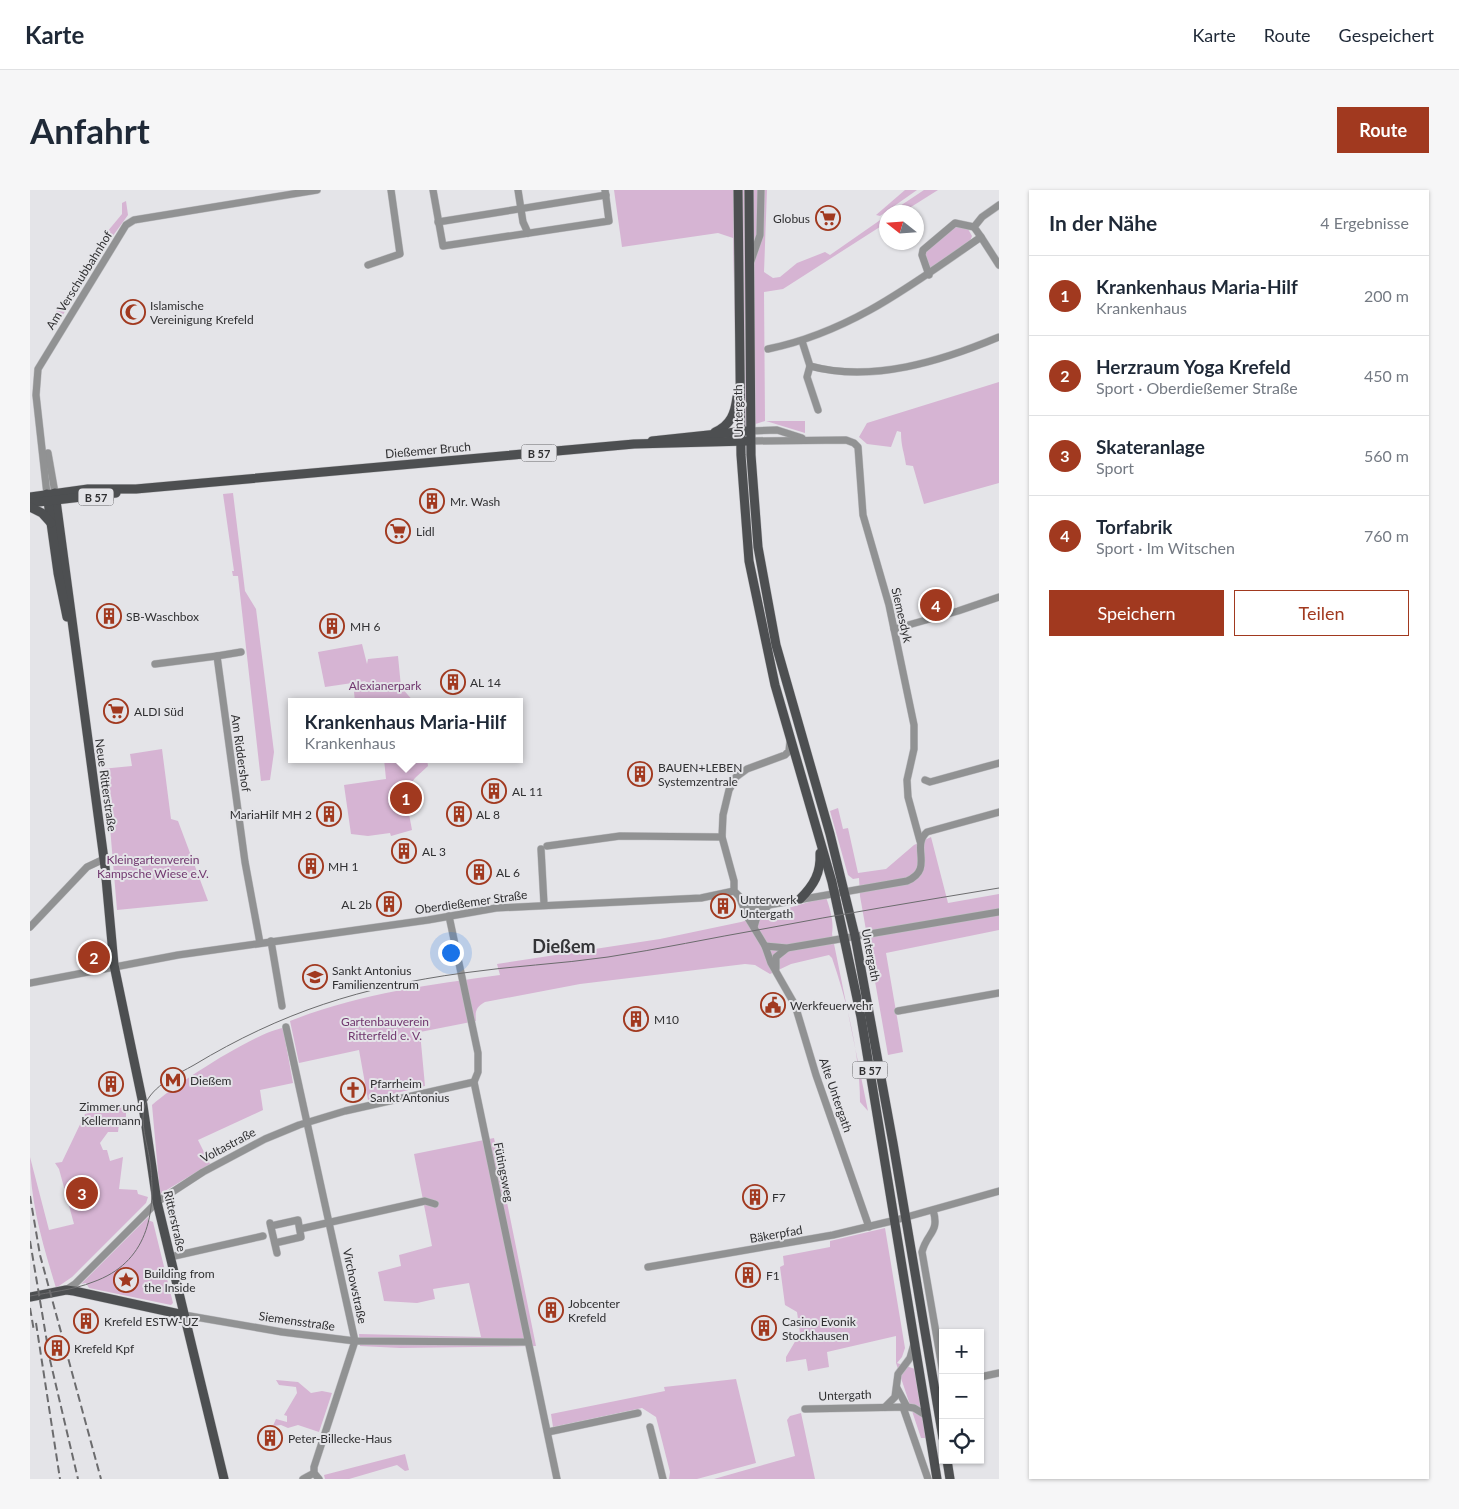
<!DOCTYPE html>
<html lang="de">
<meta charset="utf-8">
<style>
body{margin:0;font-family:Lato,sans-serif;background:#f6f6f7;color:#1f2937}
.controls{position:absolute;right:15px;bottom:15px;display:grid;overflow:hidden;border-radius:0px;box-shadow:0 1px 4px #0004}
.controls button{width:45px;height:45px;display:grid;place-items:center;padding:0;border:0;border-bottom:1px solid #e0e1e3;background:#fff;color:#1f2937;font:25px sans-serif}
.compass{position:absolute;left:849px;top:15px;width:45px;height:45px;border-radius:50%;background:#fff;box-shadow:0 1px 4px #0004;rotate:287deg}
.you{position:absolute;left:420px;top:762px;width:18px;height:18px;margin:-12px;border:4px solid #fff;border-radius:50%;background:#1a73e8;box-shadow:0 0 0 8px #1a73e833}
.badge{display:grid;place-items:center;width:32px;height:32px;border-radius:50%;background:#a1391f;color:#fff;font-size:16px;font-weight:700}
.pin{position:absolute;translate:-50% -50%;border:2px solid #fff;box-shadow:0 1px 5px #0006}
.popup{position:absolute;left:258px;top:508px;width:235px;height:65px;box-sizing:border-box;display:grid;place-content:center;border-radius:0px;background:#fff;filter:drop-shadow(0 1px 4px #0005);font-size:16px;white-space:nowrap;color:#747a83}
.popup b{font-size:19px;color:#1f2937}
.popup::after{content:'';position:absolute;left:50%;top:100%;margin-left:-10px;border:10px solid transparent;border-top-color:#fff}
.list{margin:0;padding:0;list-style:none}
h2{display:flex;justify-content:space-between;align-items:center;height:65px;margin:0;padding:0 20px;font-size:21px}
h2 small{font-size:16px;font-weight:400;color:#747a83}
.list li{display:grid;grid-template-columns:32px 1fr auto;gap:15px;align-items:center;box-sizing:border-box;height:80px;padding:0 20px;border-top:1px solid #e0e1e3}
.list b{display:block;font-size:19px;white-space:nowrap}
.list p{margin:0;font-size:16px;white-space:nowrap;color:#747a83}
.list em{font-size:16px;font-style:normal;color:#747a83}
.actions{display:flex;gap:10px;padding:15px 20px}
.actions a{flex:1;padding:11px 0;border:1px solid #a1391f;border-radius:0px;text-align:center;font-size:18px;color:#a1391f}
.actions .main{background:#a1391f;color:#fff}
.icon{flex:none;width:28px;height:28px;fill:none;stroke:currentColor;stroke-width:2;stroke-linecap:round;stroke-linejoin:round}
.map{position:relative;flex:none;width:969px;height:1289px;overflow:hidden;border-radius:0px}
header{display:flex;align-items:center;gap:30px;box-sizing:border-box;height:70px;padding:0 25px;background:#fff;border-bottom:1px solid #e0e1e3}
header strong{font-size:24px}
nav{display:flex;gap:28px;margin-inline-start:auto;font-size:18px}
.intro{display:flex;align-items:center;justify-content:space-between;box-sizing:border-box;height:120px;padding:0 30px}
h1{margin:0;font-size:35px}
.button{padding:12px 22px;border-radius:0px;background:#a1391f;color:#fff;font-size:18px;font-weight:700}
main{display:flex;gap:30px;padding:0 30px}
aside{flex:1;background:#fff;border-radius:0px;box-shadow:0 1px 4px #0004}
.map>svg:first-child{display:block}
.green{fill:#d6b4d3}
.lines{fill:none;stroke-linecap:round;stroke-linejoin:round}
.minor-casing{stroke:#c0c0c4;stroke-width:8}
.major-casing{stroke:#c0c0c4;stroke-width:10}
.minor{stroke:#919293;stroke-width:7}
.major{stroke:#4d4f51;stroke-width:9}
.tram{stroke:#6c6c6e;stroke-width:1}
.rail{stroke:#6c6c6e;stroke-width:2;stroke-dasharray:8 4;stroke-linecap:butt}
.labels{text-anchor:middle;dominant-baseline:central;stroke-width:4;stroke-linejoin:round;paint-order:stroke}
.shield{fill:#e4e4e8;stroke:#666669;stroke-width:1}
.shield-label{font-size:11px;font-weight:bold;fill:#303032}
.poi-label{font-size:12px;fill:#303032;stroke:#e4e4e8;text-anchor:start}
.street-label{font-size:12px;fill:#303032;stroke:#e4e4e8}
.park-label{font-size:12px;fill:#71386f;stroke:#e4e4e8}
.district-label{font-size:18px;font-weight:bold;fill:#343437;stroke:#e4e4e8}
</style>
<header>
<strong>Karte</strong>
<nav><a>Karte</a><a>Route</a><a>Gespeichert</a></nav>
</header>
<div class="intro"><h1>Anfahrt</h1><a class="button">Route</a></div>
<main>
<div class="map">
<svg width="969" height="1289" viewBox="0 0 969 1289">
<rect width="100%" height="100%" fill="#e4e4e8"/>
<g class="green">
<polygon points="584,0 737,0 734,82 743,88 750,87 767,73 795,62 800,65 856,26 856,33 753,99 734,102 735,231 707,240 703,48 688,43 592,57"/>
<polygon points="875,0 887,0 850,26 846,25"/>
<polygon points="894,0 908,0 873,22 861,22"/>
<polygon points="96,11 98,25 69,65 28,133 24,133 20,131 77,42 92,24 92,13"/>
<path d="M 926,37 L 938,39 L 942,46 L 940,51 L 901,79 L 895,64 C 900,53 915,42 926,37 Z"/>
<path d="M 969,192 L 969,293 L 894,314 L 883,276 L 876,275 C 874,261 871,257 871,242 L 867,241 L 861,257 L 837,254 L 829,247 L 837,233 Z"/>
<polygon points="736,231 775,231 775,243"/>
<polygon points="203,303 215,401 226,419 244,562 240,590 231,591 208,386 203,386 202,381 204,381 193,304"/>
<polygon points="332,454 337,474 338,469 368,466 371,497 384,512 325,512 324,502 336,491 295,497 288,462"/>
<polygon points="132,559 141,629 148,631 178,711 87,720 80,637 71,579 102,576 100,564"/>
<polygon points="354,569 397,569 398,576 385,588 373,605 376,624 379,624 382,640 361,646 360,643 338,646 321,644 314,595 356,589"/>
<polygon points="808,618 813,639 818,638 828,683 856,679 884,655 901,647 918,713 969,704 969,740 856,763 873,862 858,865 830,706 829,688 823,689 818,685 800,621"/>
<path d="M 796,707 C 800,719 804,731 802,744 L 838,921 L 830,912 C 830,865 817,811 802,768 L 799,765 L 761,774 L 740,784 L 725,775 L 715,774 L 550,794 L 455,812 C 446,817 445,821 446,831 L 390,842 L 395,896 L 338,910 L 329,860 L 269,873 L 260,831 C 328,804 398,795 470,785 L 467,774 L 630,749 L 711,732 Z"/>
<path d="M 253,838 L 263,893 L 230,900 L 233,920 L 168,950 L 180,974 L 130,1004 L 122,915 C 146,894 224,843 253,838 Z"/>
<path d="M 96,914 L 96,927 L 90,927 L 88,942 L 78,942 L 70,953 L 73,960 L 77,960 L 80,971 L 93,967 L 89,999 L 107,1000 L 108,1004 L 118,1007 L 116,1013 L 42,1087 L 26,1098 C 13,1055 0,1012 0,967 L 19,1040 L 44,1034 L 29,979 L 25,973 L 32,972 L 55,924 Z"/>
<polygon points="464,948 506,1156 370,1158 330,1156 329,1144 451,1147 439,1093 403,1099 405,1109 387,1113 354,1111 348,1082 371,1076 369,1065 402,1056 384,964"/>
<polygon points="119,1026 118,1030 123,1032 143,1113 141,1115 59,1098 56,1093 51,1094"/>
<polygon points="855,1038 875,1158 872,1167 867,1173 888,1180 897,1248 891,1248 866,1173 866,1146 797,1162 799,1177 778,1181 776,1169 756,1172 756,1167 770,1143 767,1122 755,1115 750,1077 754,1075 753,1066 800,1057 800,1051"/>
<polygon points="706,1189 726,1273 667,1289 639,1289 640,1282 626,1227 612,1218 523,1237 521,1224 635,1201 634,1197"/>
<polygon points="246,1190 268,1192 281,1203 292,1201 302,1203 289,1242 268,1235 258,1238 251,1235 243,1236 246,1229 257,1232 257,1226 254,1225 267,1203 266,1197 249,1195"/>
<polygon points="771,1223 785,1289 684,1289 765,1266 757,1230 760,1226"/>
<polygon points="375,1264 379,1280 375,1281 367,1275 319,1289 295,1289 294,1285"/>
</g>
<g class="lines">
<defs>
<g id="minor">
<polyline points="403,0 413,56 579,31 575,0"/>
<polyline points="488,0 493,32 498,43"/>
<polyline points="408,32 576,5"/>
<polyline points="951,47 969,75"/>
<polyline points="721,71 730,45 731,0"/>
<polyline points="338,75 370,64 361,0"/>
<polyline points="899,85 892,65 893,60 925,33 944,37"/>
<path d="M 772,151 L 780,176 C 842,193 912,171 969,147"/>
<path d="M 738,159 C 821,142 883,94 951,47 L 944,37 L 952,27 L 969,15"/>
<polyline points="780,176 777,187 788,220"/>
<polyline points="721,241 747,240 772,248"/>
<polyline points="721,251 816,250 824,253 828,257 833,325 859,415 884,535 884,559 877,590 878,607 890,651"/>
<polyline points="18,263 25,303"/>
<polyline points="17,304 6,205 8,179 96,35 104,30 287,0"/>
<polyline points="864,439 928,421 969,407"/>
<polyline points="187,466 211,462"/>
<polyline points="125,474 187,466 215,672 230,753"/>
<polyline points="760,551 759,561 755,565 717,579 706,587 699,600 693,625 692,647 704,691 704,701 709,706 718,728 735,756 741,773 765,815 786,885 839,1037"/>
<polyline points="895,590 900,592 969,573"/>
<polyline points="517,656 590,646 692,647"/>
<polyline points="511,659 514,714"/>
<path d="M 712,713 L 722,718 L 877,691 C 905,679 880,657 897,642 L 969,622"/>
<polyline points="419,726 448,863 448,882 444,892 527,1289"/>
<polyline points="0,737 57,677 74,669"/>
<polyline points="724,737 728,723 737,717"/>
<polyline points="241,751 252,816"/>
<polyline points="735,756 757,758 969,722"/>
<polyline points="746,778 746,767 756,759"/>
<polyline points="0,793 148,765 398,730 466,718 671,708 704,701"/>
<polyline points="868,821 969,803"/>
<polyline points="256,837 325,1151 284,1277 284,1283 289,1289"/>
<path d="M 903,1020 C 910,1043 897,1042 892,1062 L 913,1183"/>
<polyline points="240,1033 247,1063"/>
<polyline points="241,1036 268,1030 271,1047 245,1053"/>
<polyline points="270,1039 395,1011 405,1014"/>
<polyline points="140,1067 233,1046"/>
<polyline points="618,1077 803,1045 866,1030 969,1001"/>
<polyline points="36,1100 45,1094 127,1012 173,982 235,949 269,935 315,921 444,892"/>
<polyline points="154,1125 252,1142 325,1151 498,1152"/>
<polyline points="950,1187 969,1183"/>
<polyline points="867,1198 877,1217"/>
<polyline points="855,1217 865,1207 868,1184 880,1168 884,1154"/>
<polyline points="873,1217 898,1289"/>
<polyline points="775,1219 877,1217 884,1218 897,1226"/>
<polyline points="620,1237 633,1289"/>
<polyline points="518,1242 608,1223"/>
<polyline points="273,1289 284,1283"/>
</g>
<g id="major">
<polyline points="708,0 711,265 719,371 745,495 802,692 831,827 907,1289"/>
<polyline points="719,0 721,265 728,357 746,455 800,644 825,746 863,953 913,1248"/>
<path d="M 685,242 C 701,235 705,223 707,207"/>
<polyline points="622,251 716,241"/>
<polyline points="25,303 75,677 84,775 112,909 127,1012 194,1289"/>
<polyline points="17,304 28,383 37,427"/>
<polyline points="0,307 58,299 106,299 604,254 717,251"/>
<polyline points="0,313 86,303"/>
<polyline points="0,317 12,323 21,333"/>
<path d="M 770,709 C 784,695 791,683 790,663"/>
<polyline points="0,1107 36,1100 44,1101 154,1125"/>
<polyline points="917,1270 920,1289"/>
</g>
</defs>
<use href="#minor" class="minor-casing"/>
<use href="#major" class="major-casing"/>
<use href="#minor" class="minor"/>
<use href="#major" class="major"/>
<path class="tram" d="M 0,1106 C 21,1102 43,1100 63,1092 C 117,1073 127,1024 120,972 C 118,956 109,931 115,915 C 122,896 148,884 164,875 C 252,822 331,797 433,783 C 481,776 530,774 578,767 C 630,759 681,748 733,739 C 812,724 890,711 969,698"/>
<g class="rail">
<polyline points="0,1006 10,1065 71,1289"/>
<polyline points="0,1051 20,1170 48,1289"/>
<polyline points="0,1118 4,1141"/>
<polyline points="6,1133 30,1289"/>
</g>
</g>
<defs>
<symbol id="supermarket-ring" viewBox="-11 -11 22 22"><circle r="9.5" fill="#e4e4e8" stroke="#a1391f" stroke-width="1.5"/><path d="M-6-5.5h2.5l.6 2H6L4.5 2H-2.5L-4.4-4H-6ZM-1.5 3.2a1.3 1.3 0 1 0 .1 0ZM3 3.2a1.3 1.3 0 1 0 .1 0Z" fill="#a1391f"/></symbol>
<symbol id="mosque-ring" viewBox="-11 -11 22 22"><circle r="9.5" fill="#e4e4e8" stroke="#a1391f" stroke-width="1.5"/><path d="M3.5-4.9A6 6 0 1 0 3.5 4.9A5 5 0 1 1 3.5-4.9Z" fill="#a1391f"/></symbol>
<symbol id="building-ring" viewBox="-11 -11 22 22"><circle r="9.5" fill="#e4e4e8" stroke="#a1391f" stroke-width="1.5"/><path d="M-4-6H4V6H1V3H-1V6H-4ZM-2.5-4.3h1.7v1.8h-1.7ZM.8-4.3h1.7v1.8H.8ZM-2.5-1h1.7V.8h-1.7ZM.8-1h1.7V.8H.8Z" fill="#a1391f"/></symbol>
<symbol id="school-ring" viewBox="-11 -11 22 22"><circle r="9.5" fill="#e4e4e8" stroke="#a1391f" stroke-width="1.5"/><path d="M0-5L7-2L0 1L-7-2ZM-4 1L0 2.5L4 1V4Q0 6-4 4Z" fill="#a1391f"/></symbol>
<symbol id="civic-ring" viewBox="-11 -11 22 22"><circle r="9.5" fill="#e4e4e8" stroke="#a1391f" stroke-width="1.5"/><path d="M-.6-6.5H3V-4.5H.6V-3L4-1V1h2V6H-6V1h2V-1L-.6-3ZM-1.2 2.5V6h2.4V2.5Z" fill="#a1391f"/></symbol>
<symbol id="metro-ring" viewBox="-11 -11 22 22"><circle r="9.5" fill="#e4e4e8" stroke="#a1391f" stroke-width="1.5"/><path d="M-5.5 5V-5H-3L0 0L3-5H5.5V5H3V-.5L0 4L-3-.5V5Z" fill="#a1391f"/></symbol>
<symbol id="church-ring" viewBox="-11 -11 22 22"><circle r="9.5" fill="#e4e4e8" stroke="#a1391f" stroke-width="1.5"/><path d="M-1.2-6h2.4v3.5h3.3v2.4h-3.3V6h-2.4V-.1h-3.3v-2.4h3.3Z" fill="#a1391f"/></symbol>
<symbol id="sight-ring" viewBox="-11 -11 22 22"><circle r="9.5" fill="#e4e4e8" stroke="#a1391f" stroke-width="1.5"/><path d="M0-6L1.8-2.2L6-1.7L2.9 1.2L3.7 5.4L0 3.3L-3.7 5.4L-2.9 1.2L-6-1.7L-1.8-2.2Z" fill="#a1391f"/></symbol>
</defs>
<g fill-rule="evenodd">
<use href="#supermarket-ring" x="784" y="14" width="28" height="28"/>
<use href="#mosque-ring" x="89" y="108" width="28" height="28"/>
<use href="#building-ring" x="388" y="297" width="28" height="28"/>
<use href="#supermarket-ring" x="354" y="327" width="28" height="28"/>
<use href="#building-ring" x="65" y="412" width="28" height="28"/>
<use href="#building-ring" x="288" y="422" width="28" height="28"/>
<use href="#building-ring" x="409" y="478" width="28" height="28"/>
<use href="#supermarket-ring" x="72" y="507" width="28" height="28"/>
<use href="#building-ring" x="596" y="570" width="28" height="28"/>
<use href="#building-ring" x="450" y="587" width="28" height="28"/>
<use href="#building-ring" x="285" y="610" width="28" height="28"/>
<use href="#building-ring" x="415" y="610" width="28" height="28"/>
<use href="#building-ring" x="360" y="647" width="28" height="28"/>
<use href="#building-ring" x="267" y="662" width="28" height="28"/>
<use href="#building-ring" x="435" y="668" width="28" height="28"/>
<use href="#building-ring" x="345" y="700" width="28" height="28"/>
<use href="#building-ring" x="679" y="702" width="28" height="28"/>
<use href="#school-ring" x="271" y="773" width="28" height="28"/>
<use href="#civic-ring" x="729" y="801" width="28" height="28"/>
<use href="#building-ring" x="592" y="815" width="28" height="28"/>
<use href="#metro-ring" x="129" y="876" width="28" height="28"/>
<use href="#building-ring" x="67" y="880" width="28" height="28"/>
<use href="#church-ring" x="309" y="886" width="28" height="28"/>
<use href="#building-ring" x="711" y="993" width="28" height="28"/>
<use href="#building-ring" x="704" y="1071" width="28" height="28"/>
<use href="#sight-ring" x="82" y="1076" width="28" height="28"/>
<use href="#building-ring" x="507" y="1106" width="28" height="28"/>
<use href="#building-ring" x="42" y="1117" width="28" height="28"/>
<use href="#building-ring" x="720" y="1124" width="28" height="28"/>
<use href="#building-ring" x="13" y="1144" width="28" height="28"/>
<use href="#building-ring" x="226" y="1234" width="28" height="28"/>
</g>
<g class="labels">
<g class="shield">
<rect x="491.5" y="254.5" width="35" height="17" rx="4"/>
<rect x="48.5" y="298.5" width="35" height="17" rx="4"/>
<rect x="822.5" y="871.5" width="35" height="17" rx="4"/>
</g>
<g class="shield-label">
<text x="509" y="263">B 57</text>
<text x="66" y="307">B 57</text>
<text x="840" y="880">B 57</text>
</g>
<g class="poi-label">
<text x="780" y="28" text-anchor="end">Globus</text>
<text x="120" y="115">Islamische<tspan x="120" dy="14">Vereinigung Krefeld</tspan></text>
<text x="420" y="311">Mr. Wash</text>
<text x="386" y="341">Lidl</text>
<text x="96" y="426">SB-Waschbox</text>
<text x="320" y="436">MH 6</text>
<text x="440" y="492">AL 14</text>
<text x="104" y="521">ALDI Süd</text>
<text x="628" y="577">BAUEN+LEBEN<tspan x="628" dy="14">Systemzentrale</tspan></text>
<text x="482" y="601">AL 11</text>
<text x="282" y="624" text-anchor="end">MariaHilf MH 2</text>
<text x="446" y="624">AL 8</text>
<text x="392" y="661">AL 3</text>
<text x="298" y="676">MH 1</text>
<text x="466" y="682">AL 6</text>
<text x="710" y="709">Unterwerk<tspan x="710" dy="14">Untergath</tspan></text>
<text x="342" y="714" text-anchor="end">AL 2b</text>
<text x="302" y="780">Sankt Antonius<tspan x="302" dy="14">Familienzentrum</tspan></text>
<text x="760" y="815">Werkfeuerwehr</text>
<text x="624" y="829">M10</text>
<text x="160" y="890">Dießem</text>
<text x="340" y="893">Pfarrheim<tspan x="340" dy="14">Sankt Antonius</tspan></text>
<text x="81" y="916" text-anchor="middle">Zimmer und<tspan x="81" dy="14">Kellermann</tspan></text>
<text x="742" y="1007">F7</text>
<text x="114" y="1083">Building from<tspan x="114" dy="14">the Inside</tspan></text>
<text x="736" y="1085">F1</text>
<text x="538" y="1113">Jobcenter<tspan x="538" dy="14">Krefeld</tspan></text>
<text x="74" y="1131">Krefeld ESTW-UZ</text>
<text x="752" y="1131">Casino Evonik<tspan x="752" dy="14">Stockhausen</tspan></text>
<text x="44" y="1158">Krefeld Kpf</text>
<text x="258" y="1248">Peter-Billecke-Haus</text>
</g>
<g class="street-label">
<text transform="translate(49 90) rotate(-58)">Am Verschubbahnhof</text>
<text transform="translate(708 221) rotate(-91)">Untergath</text>
<text transform="translate(398 260) rotate(-5)">Dießemer Bruch</text>
<text transform="translate(872 425) rotate(77)">Siemesdyk</text>
<text transform="translate(211 563) rotate(82)">Am Riddershof</text>
<text transform="translate(76 595) rotate(82)">Neue Ritterstraße</text>
<text transform="translate(441 712) rotate(-8)">Oberdießemer Straße</text>
<text transform="translate(841 765) rotate(79)">Untergath</text>
<text transform="translate(806 905) rotate(71)">Alte Untergath</text>
<text transform="translate(198 955) rotate(-28)">Voltastraße</text>
<text transform="translate(474 982) rotate(79)">Fütingsweg</text>
<text transform="translate(145 1031) rotate(77)">Ritterstraße</text>
<text transform="translate(746 1044) rotate(-10)">Bäkerpfad</text>
<text transform="translate(325 1096) rotate(78)">Virchowstraße</text>
<text transform="translate(267 1131) rotate(8)">Siemensstraße</text>
<text transform="translate(815 1205) rotate(-2)">Untergath</text>
</g>
<g class="park-label">
<text x="355" y="495">Alexianerpark</text>
<text x="123" y="669">Kleingartenverein<tspan x="123" dy="14">Kampsche Wiese e.V.</tspan></text>
<text x="355" y="831">Gartenbauverein<tspan x="355" dy="14">Ritterfeld e. V.</tspan></text>
</g>
<g class="district-label">
<text x="534" y="756">Dießem</text>
</g>
</g>
</svg>
<div class="controls">
<button>+</button>
<button>−</button>
<button><svg class="icon" aria-label="locate" viewBox="0 0 24 24"><circle cx="12" cy="12" r="6"/><path d="M12 2v4M12 18v4M2 12h4M18 12h4"/></svg></button>
</div>
<svg class="compass" viewBox="-18 -18 36 36"><path d="M0-13l5 13h-10z" fill="#e53935"/><path d="M0 13l5-13h-10z" fill="#747a83"/></svg>
<div class="you"></div>
<div class="pin badge" style="left:376px;top:608px">1</div>
<div class="popup"><b>Krankenhaus Maria-Hilf</b>Krankenhaus</div>
<div class="pin badge" style="left:64px;top:767px">2</div>
<div class="pin badge" style="left:52px;top:1003px">3</div>
<div class="pin badge" style="left:906px;top:415px">4</div>
</div>
<aside>
<h2>In der Nähe<small>4 Ergebnisse</small></h2>
<ul class="list">
<li><span class="badge">1</span><div><b>Krankenhaus Maria-Hilf</b><p>Krankenhaus</p></div><em>200 m</em></li>
<li><span class="badge">2</span><div><b>Herzraum Yoga Krefeld</b><p>Sport · Oberdießemer Straße</p></div><em>450 m</em></li>
<li><span class="badge">3</span><div><b>Skateranlage</b><p>Sport</p></div><em>560 m</em></li>
<li><span class="badge">4</span><div><b>Torfabrik</b><p>Sport · Im Witschen</p></div><em>760 m</em></li>
</ul>
<div class="actions"><a class="main">Speichern</a><a>Teilen</a></div>
</aside>
</main>
